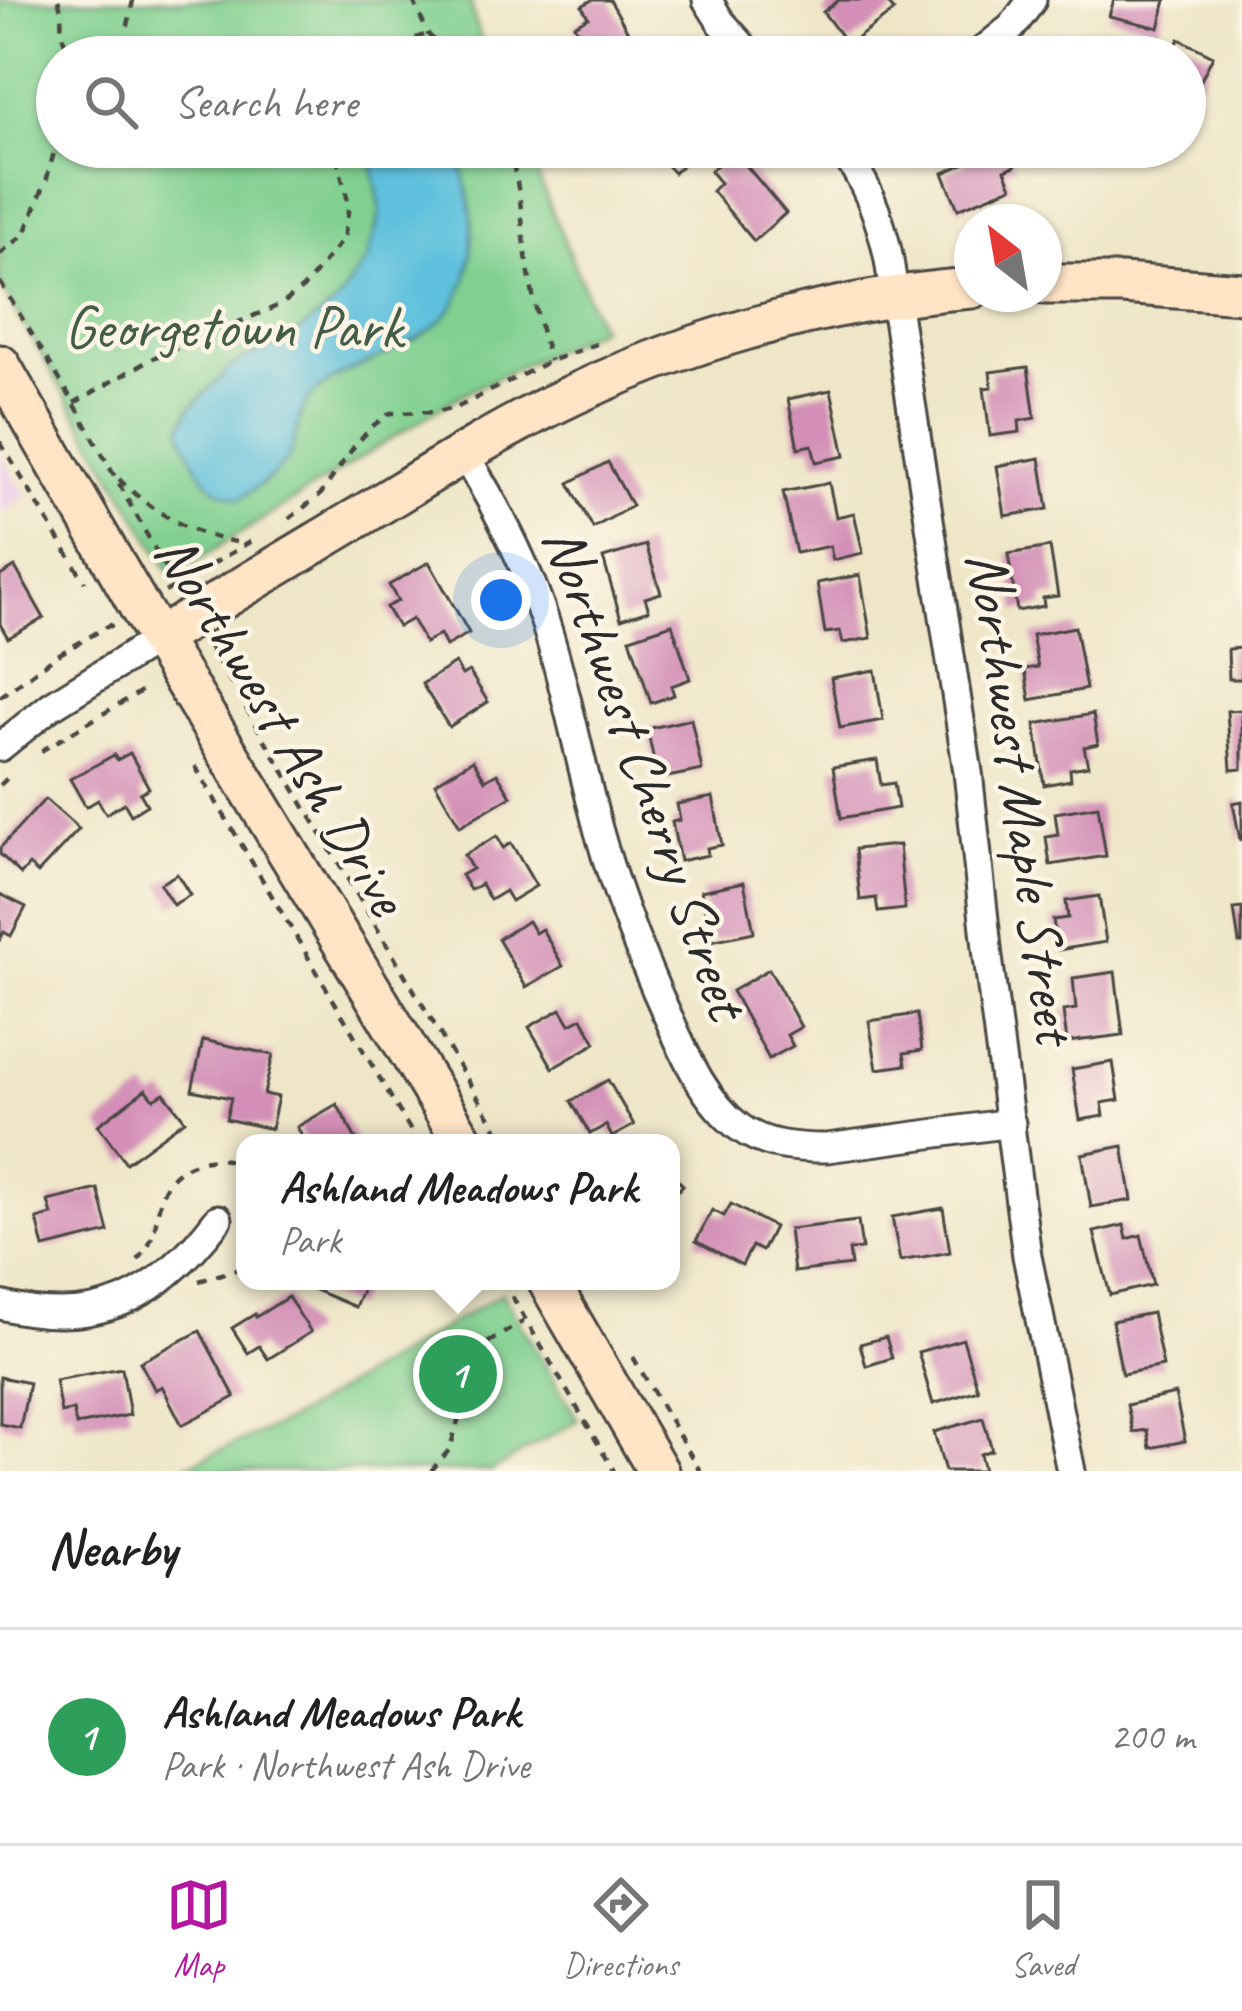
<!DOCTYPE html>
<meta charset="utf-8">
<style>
body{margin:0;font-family:Caveat,sans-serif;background:#f2f2f2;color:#222}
.compass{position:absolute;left:954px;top:204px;width:108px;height:108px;border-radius:50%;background:#fff;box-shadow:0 3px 9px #0004;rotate:329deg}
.you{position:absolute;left:501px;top:600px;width:42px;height:42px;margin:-30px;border:9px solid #fff;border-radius:50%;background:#1a73e8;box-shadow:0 0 0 18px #1a73e833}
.badge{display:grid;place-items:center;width:78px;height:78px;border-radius:50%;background:#b5179e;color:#fff;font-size:39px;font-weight:700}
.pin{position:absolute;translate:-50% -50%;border:6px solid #fff;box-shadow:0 3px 12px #0006}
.popup{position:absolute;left:236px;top:1134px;width:444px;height:156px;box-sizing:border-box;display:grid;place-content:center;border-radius:24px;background:#fff;filter:drop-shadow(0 3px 9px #0005);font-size:39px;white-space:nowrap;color:#767676}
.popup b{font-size:45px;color:#222}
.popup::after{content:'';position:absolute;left:50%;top:100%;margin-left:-24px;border:24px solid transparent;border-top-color:#fff}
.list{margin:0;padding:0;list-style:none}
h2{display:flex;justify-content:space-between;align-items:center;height:156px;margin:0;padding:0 48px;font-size:51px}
h2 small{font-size:39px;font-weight:400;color:#767676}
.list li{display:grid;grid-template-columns:78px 1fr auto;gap:36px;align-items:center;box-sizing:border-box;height:216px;padding:0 48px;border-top:3px solid #e0e0e0}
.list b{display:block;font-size:45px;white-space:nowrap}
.list p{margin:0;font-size:39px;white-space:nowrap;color:#767676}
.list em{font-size:39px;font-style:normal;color:#767676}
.icon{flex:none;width:66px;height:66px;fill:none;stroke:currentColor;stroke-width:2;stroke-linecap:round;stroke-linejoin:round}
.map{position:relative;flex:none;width:1242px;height:1471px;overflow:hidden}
.search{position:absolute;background:#fff;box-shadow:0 3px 9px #0004;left:36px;right:36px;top:36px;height:132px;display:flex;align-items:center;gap:30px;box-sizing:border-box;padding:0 42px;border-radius:66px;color:#767676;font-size:45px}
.sheet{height:372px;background:#fff}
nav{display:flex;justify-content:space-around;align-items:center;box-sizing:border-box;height:168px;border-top:3px solid #e0e0e0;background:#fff;font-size:33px;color:#767676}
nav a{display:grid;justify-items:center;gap:6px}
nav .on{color:#b5179e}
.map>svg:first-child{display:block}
.built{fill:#edd1e9}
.green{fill:#80d090;stroke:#567e5e;stroke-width:3}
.water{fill:#5ec1dd;stroke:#447684;stroke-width:3}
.building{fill:#d38fb7}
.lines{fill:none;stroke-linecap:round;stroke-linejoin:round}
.street-casing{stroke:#484743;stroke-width:33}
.secondary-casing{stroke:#484743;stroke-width:45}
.path{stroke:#484743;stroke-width:4.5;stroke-dasharray:9 9;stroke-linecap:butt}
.street{stroke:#fff;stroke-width:27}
.secondary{stroke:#ffe4c6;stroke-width:39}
.labels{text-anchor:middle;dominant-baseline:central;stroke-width:9;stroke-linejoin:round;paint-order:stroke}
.park-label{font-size:60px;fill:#445d49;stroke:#fcf5e5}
.street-label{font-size:60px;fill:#2b2b2b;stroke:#fcf5e5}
</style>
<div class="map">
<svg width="1242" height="1471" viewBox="0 0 1242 1471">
<rect width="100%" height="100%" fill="#fcf5e5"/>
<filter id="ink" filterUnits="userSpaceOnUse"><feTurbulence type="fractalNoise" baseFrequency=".00833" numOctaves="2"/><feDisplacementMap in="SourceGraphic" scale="24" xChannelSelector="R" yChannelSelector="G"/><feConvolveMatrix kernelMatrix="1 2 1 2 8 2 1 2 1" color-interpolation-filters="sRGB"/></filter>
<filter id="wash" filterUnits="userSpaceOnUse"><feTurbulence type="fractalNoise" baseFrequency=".004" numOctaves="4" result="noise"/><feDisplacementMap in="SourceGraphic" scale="48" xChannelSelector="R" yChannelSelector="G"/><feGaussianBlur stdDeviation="2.7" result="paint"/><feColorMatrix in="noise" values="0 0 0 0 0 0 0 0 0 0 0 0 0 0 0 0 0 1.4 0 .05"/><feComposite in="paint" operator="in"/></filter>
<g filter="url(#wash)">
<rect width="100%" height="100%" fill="#efe6c8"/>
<polygon class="built" points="0,452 27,497 0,514"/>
<g class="green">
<polygon points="0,0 470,0 476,26 489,57 57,57 57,147 526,147 600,328 461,395 172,576 0,284"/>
<polygon points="502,1293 578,1420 492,1471 174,1471 291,1419"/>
</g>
<path class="water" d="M 369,147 L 453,147 C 478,198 484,279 440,322 C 427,334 408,343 392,351 C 366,366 333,374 312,396 C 295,413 299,437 289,456 C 279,475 256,487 240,499 C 233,496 226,495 220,491 C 202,482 186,447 181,428 L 190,408 L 234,364 L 290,338 L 336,304 L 367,259 L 381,211 Z"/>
<g id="blocks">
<g class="building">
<polygon points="592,0 610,0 642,57 592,57 574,25 588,17 582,6"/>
<polygon points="839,0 886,0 894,11 848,45 823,12"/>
<polygon points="1114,0 1166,0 1159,28 1109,16"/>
<polygon points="1179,39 1213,56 1199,84 1185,76 1185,57 1170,57"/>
<polygon points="649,147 701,147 674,173"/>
<polygon points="989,147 1007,147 1015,166 1005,170 1012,187 958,209 943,173 966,163 964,158"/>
<polygon points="734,151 786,213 754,241 712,191 720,183 710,171"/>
<polygon points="1028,367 1035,418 1019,421 1020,432 990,436 984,388 992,387 990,372"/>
<polygon points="831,390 845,456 816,462 812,445 798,448 788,399"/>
<polygon points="1040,458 1048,509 1005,516 997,466"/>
<polygon points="608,462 632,506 593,528 569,483"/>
<polygon points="829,483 836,517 854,513 863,553 833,560 830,546 796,553 783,492"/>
<polygon points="646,545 661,593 645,598 649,610 621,619 603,558"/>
<polygon points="1050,547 1058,596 1043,598 1044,606 1017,611 1008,554"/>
<polygon points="429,562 469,633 446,646 440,634 425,643 412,619 398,627 386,607 398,601 389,585"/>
<polygon points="15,567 44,618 8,638 0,624 0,576"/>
<polygon points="860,575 871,638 843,643 840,631 825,633 817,583"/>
<polygon points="672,624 690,679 671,686 674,695 651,703 630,638"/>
<polygon points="1075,627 1086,689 1030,700 1025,669 1038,667 1032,635"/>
<polygon points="1242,648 1242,679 1229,679 1228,649"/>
<polygon points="455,663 462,675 469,671 488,702 449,727 422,684"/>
<polygon points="875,670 883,720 840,728 831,678"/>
<polygon points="1242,710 1242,769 1231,770 1227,711"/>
<polygon points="1093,714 1098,744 1084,747 1088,766 1070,769 1071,780 1044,785 1035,724"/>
<polygon points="691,719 702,770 658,779 647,729"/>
<polygon points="130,753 149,788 140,793 147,805 131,815 124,803 106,814 98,800 86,807 70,779 114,755 117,760"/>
<polygon points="473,760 485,780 497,773 511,796 460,826 435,783"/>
<polygon points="877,760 881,785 894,783 898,808 841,818 833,767"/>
<polygon points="713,797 722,845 707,848 708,855 680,861 672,822 680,820 677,804"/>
<polygon points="45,799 79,829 38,873 29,865 21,874 0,854 0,848"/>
<polygon points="1242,801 1242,839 1240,840 1233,803"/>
<polygon points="1098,806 1106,856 1050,865 1046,837 1058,835 1055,813"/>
<polygon points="497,836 503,848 511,843 536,886 511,901 505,891 490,900 481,884 470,890 461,875 472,869 464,855"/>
<polygon points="899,845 905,909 878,912 876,898 860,900 855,849"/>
<polygon points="177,874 190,895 173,905 160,884"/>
<polygon points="744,882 754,932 711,941 701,891"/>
<polygon points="0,894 26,907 11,936 4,932 0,939"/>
<polygon points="1099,896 1106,942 1058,950 1053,920 1068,918 1066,901"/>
<polygon points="1242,908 1242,943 1239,943 1234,909"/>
<polygon points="528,921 535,933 542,929 563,966 526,987 498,939"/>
<polygon points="769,969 801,1027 787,1035 793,1046 769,1059 732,991"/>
<polygon points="1115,972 1123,1035 1067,1042 1063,1011 1076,1009 1073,978"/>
<polygon points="561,1009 570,1024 582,1018 596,1043 553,1068 529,1027"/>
<polygon points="917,1014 922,1050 904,1053 906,1065 877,1069 869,1021"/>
<polygon points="203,1040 273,1055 264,1094 278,1097 271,1129 226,1119 231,1098 192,1090"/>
<polygon points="1113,1062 1119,1100 1102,1103 1104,1116 1080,1120 1072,1069"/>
<polygon points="608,1080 634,1125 612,1137 606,1125 590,1134 571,1101"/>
<polygon points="146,1089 154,1099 164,1093 185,1120 126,1163 98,1125"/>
<polygon points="337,1104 358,1143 306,1143 297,1127"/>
<polygon points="1123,1146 1132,1200 1091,1207 1082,1154"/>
<polygon points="671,1173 683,1185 671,1198"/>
<polygon points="98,1189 109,1232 44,1248 37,1219 52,1215 48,1201"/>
<polygon points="731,1204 774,1227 762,1251 752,1246 742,1265 696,1241 712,1210 724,1216"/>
<polygon points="943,1208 950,1252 900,1261 892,1217"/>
<polygon points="858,1221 862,1249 849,1250 851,1265 794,1272 789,1229"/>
<polygon points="1124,1225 1127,1239 1141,1235 1153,1285 1110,1295 1094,1232"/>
<polygon points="313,1281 366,1281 355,1307 310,1288"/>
<polygon points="288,1297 311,1332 268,1359 259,1346 248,1353 232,1328 255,1314 256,1317"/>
<polygon points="1152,1313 1163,1366 1122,1374 1112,1321"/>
<polygon points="200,1331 235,1397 182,1425 162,1386 155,1390 140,1362"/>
<polygon points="886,1337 892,1358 866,1366 860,1344"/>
<polygon points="963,1339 978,1390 933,1404 918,1352"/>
<polygon points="122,1368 130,1415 76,1425 73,1410 61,1413 55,1380"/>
<polygon points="0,1377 29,1383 20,1428 0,1424"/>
<polygon points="1175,1394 1185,1441 1150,1448 1147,1430 1133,1432 1127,1405"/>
<polygon points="983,1418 992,1450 980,1454 984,1471 945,1471 934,1432"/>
</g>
</g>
</g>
<g filter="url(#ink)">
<use href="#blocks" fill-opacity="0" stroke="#484743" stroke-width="3"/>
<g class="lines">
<defs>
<g id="street">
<polyline points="707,0 721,22 752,57"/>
<polyline points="975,57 1012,27 1032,0"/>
<path d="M 840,147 C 867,181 881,219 889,260 L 968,772 L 988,957 L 1027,1256 L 1071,1471"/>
<path d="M 464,454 C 496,506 525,560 544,619 C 564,680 576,743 592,805 C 610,879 638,951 670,1021 C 687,1059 705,1101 739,1127 C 764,1146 796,1148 827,1148 L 1011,1123"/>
<polyline points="0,747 51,706 158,639"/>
<path d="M 0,1305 C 98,1330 159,1297 218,1219"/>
</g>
<g id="secondary">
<polyline points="1044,284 1122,284 1242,293"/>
<polyline points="0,365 140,608 464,1143"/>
<path d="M 158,639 C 223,598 289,559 354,520 C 419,481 483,439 552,405 C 681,341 828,299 972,288"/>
<polyline points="548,1281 658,1471"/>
</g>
</defs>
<use href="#street" class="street-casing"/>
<use href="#secondary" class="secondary-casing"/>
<g class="path">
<path d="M 58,0 C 65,16 57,32 67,46 C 85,52 106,55 124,46 L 133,0"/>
<polyline points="413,0 428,34 450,57"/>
<polyline points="365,57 427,34"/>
<path d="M 507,147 C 519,178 521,208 524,240 C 529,282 538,322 550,361"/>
<polyline points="0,254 25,234 47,178 57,141"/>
<polyline points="0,282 74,403 177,589"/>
<polyline points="74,403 153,358 282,304 303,288 344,238 349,205 334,147"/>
<polyline points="0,442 85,582"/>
<path d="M 119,479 C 152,513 199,539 245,543"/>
<polyline points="289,519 321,494 355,445 374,425 390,413 438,412 458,407 550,361 599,343"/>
<polyline points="165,592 253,540"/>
<polyline points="209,646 505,1143"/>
<polyline points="0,697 56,656 110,625 112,628"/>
<polyline points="41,751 148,687"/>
<polyline points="195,766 418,1143"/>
<polyline points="0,785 13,773"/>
<path d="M 138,1260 C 171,1225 142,1180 199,1162 C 216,1157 229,1159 245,1166"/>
<polyline points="199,1281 245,1267"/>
<polyline points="503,1281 614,1471"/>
<polyline points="633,1357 700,1471"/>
<polyline points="431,1471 450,1449 475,1359 482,1346 524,1321"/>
</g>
<use href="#street" class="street"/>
<use href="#secondary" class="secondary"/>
</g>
</g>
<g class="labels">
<g class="park-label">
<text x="233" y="327">Georgetown Park</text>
</g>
<g class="street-label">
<text transform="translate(282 724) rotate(59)">Northwest Ash Drive</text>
<text transform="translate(646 772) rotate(71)">Northwest Cherry Street</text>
<text transform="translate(1022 797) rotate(82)">Northwest Maple Street</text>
</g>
</g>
</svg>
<svg class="compass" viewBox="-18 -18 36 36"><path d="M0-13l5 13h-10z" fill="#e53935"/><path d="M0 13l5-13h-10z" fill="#767676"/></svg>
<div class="you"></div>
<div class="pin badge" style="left:458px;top:1374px;background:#2e9e5b">1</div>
<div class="popup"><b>Ashland Meadows Park</b>Park</div>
<div class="search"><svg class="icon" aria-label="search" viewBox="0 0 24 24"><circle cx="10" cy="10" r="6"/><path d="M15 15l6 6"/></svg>Search here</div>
</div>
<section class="sheet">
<h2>Nearby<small></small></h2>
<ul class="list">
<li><span class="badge" style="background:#2e9e5b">1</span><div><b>Ashland Meadows Park</b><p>Park · Northwest Ash Drive</p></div><em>200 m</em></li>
</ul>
</section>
<nav>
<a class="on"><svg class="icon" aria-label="map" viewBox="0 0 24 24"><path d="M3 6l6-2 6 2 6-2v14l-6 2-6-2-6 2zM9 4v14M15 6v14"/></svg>Map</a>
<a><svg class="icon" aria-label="directions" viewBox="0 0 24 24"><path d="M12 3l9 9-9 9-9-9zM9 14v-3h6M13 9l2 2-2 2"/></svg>Directions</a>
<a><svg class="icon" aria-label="saved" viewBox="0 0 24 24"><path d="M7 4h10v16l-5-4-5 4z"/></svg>Saved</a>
</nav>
